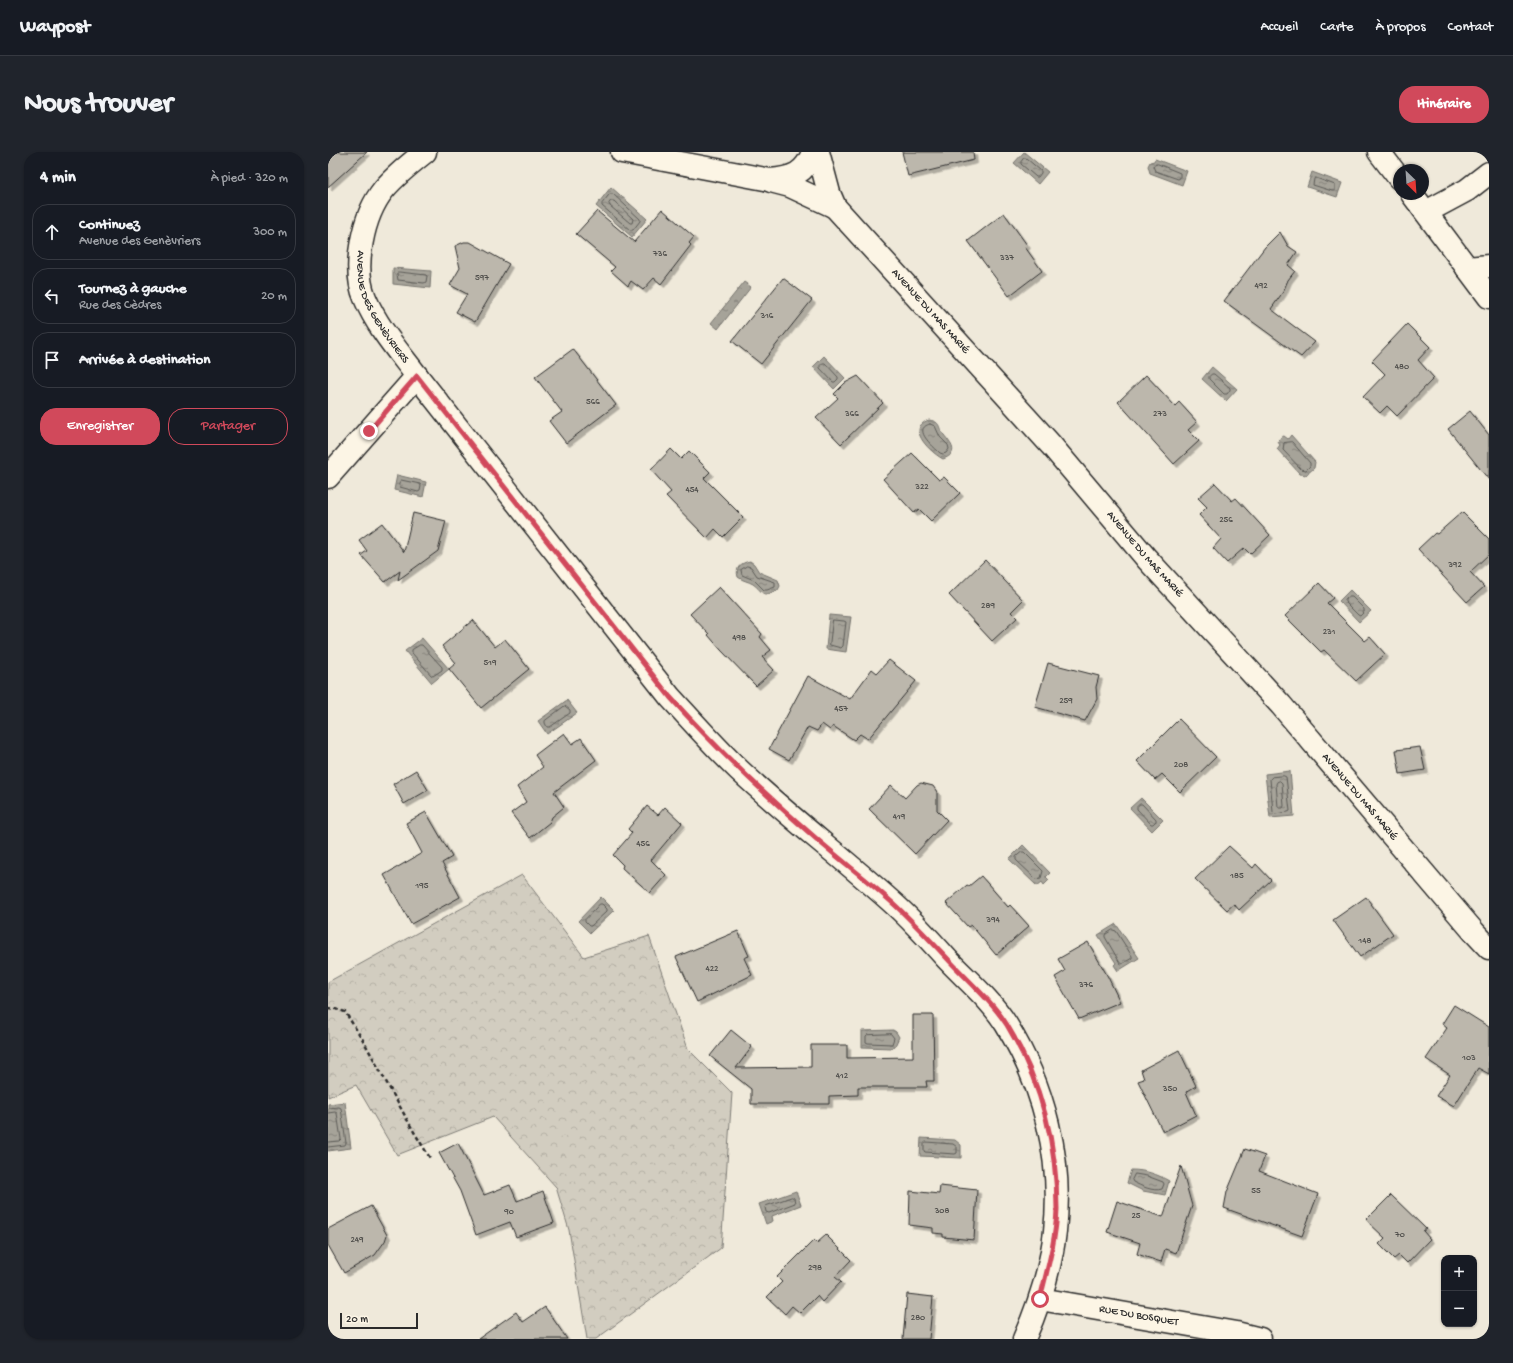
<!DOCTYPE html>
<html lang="fr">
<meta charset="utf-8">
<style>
body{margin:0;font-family:"Gochi Hand",sans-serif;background:#20242c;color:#f1f3f6}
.controls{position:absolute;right:12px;bottom:12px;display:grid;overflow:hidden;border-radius:8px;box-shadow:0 1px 3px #0004}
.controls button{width:36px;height:36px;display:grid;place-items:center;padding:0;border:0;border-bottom:1px solid #363941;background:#171b24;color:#f1f3f6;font:20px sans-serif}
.compass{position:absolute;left:1065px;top:12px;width:36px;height:36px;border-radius:50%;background:#171b24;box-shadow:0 1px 3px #0004;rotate:155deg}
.scale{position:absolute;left:12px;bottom:10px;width:78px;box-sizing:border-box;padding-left:4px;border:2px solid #2b2b2b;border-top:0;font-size:11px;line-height:14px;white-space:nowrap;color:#2b2b2b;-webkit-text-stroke:3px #fcf5e5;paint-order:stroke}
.stop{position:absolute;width:12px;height:12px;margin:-9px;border:3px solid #d1495b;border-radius:50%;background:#fff}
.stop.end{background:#d1495b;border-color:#fff;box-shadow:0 1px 4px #0008}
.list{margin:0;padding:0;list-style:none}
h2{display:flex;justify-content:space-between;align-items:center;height:52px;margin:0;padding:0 16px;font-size:17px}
h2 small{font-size:13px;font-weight:400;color:#9ea1a6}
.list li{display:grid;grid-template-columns:26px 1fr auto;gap:12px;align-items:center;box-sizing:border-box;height:56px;margin:0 8px 8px;padding:0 8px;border:1px solid #363941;border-radius:16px}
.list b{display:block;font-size:15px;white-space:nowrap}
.list p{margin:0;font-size:13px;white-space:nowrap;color:#9ea1a6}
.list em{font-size:13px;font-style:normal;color:#9ea1a6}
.actions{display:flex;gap:8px;padding:12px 16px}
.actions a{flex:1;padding:9px 0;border:1px solid #d1495b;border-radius:16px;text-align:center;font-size:14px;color:#d1495b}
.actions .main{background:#d1495b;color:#fff}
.icon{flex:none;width:22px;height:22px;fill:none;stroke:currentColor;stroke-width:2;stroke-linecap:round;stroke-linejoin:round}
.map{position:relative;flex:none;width:1161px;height:1187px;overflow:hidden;border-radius:16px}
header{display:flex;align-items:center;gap:24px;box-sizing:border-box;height:56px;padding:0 20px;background:#171b24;border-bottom:1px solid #363941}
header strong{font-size:19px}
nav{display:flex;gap:22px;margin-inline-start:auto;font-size:14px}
.intro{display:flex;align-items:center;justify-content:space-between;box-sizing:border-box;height:96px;padding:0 24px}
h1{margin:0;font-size:28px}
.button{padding:10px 18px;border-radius:16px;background:#d1495b;color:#fff;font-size:14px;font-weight:700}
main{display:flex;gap:24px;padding:0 24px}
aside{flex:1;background:#171b24;border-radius:16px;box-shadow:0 1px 3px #0004}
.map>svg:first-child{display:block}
.forest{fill:url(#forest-crowns);stroke:#7e7c76}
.water{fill:url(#water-ripples);stroke:#75736d}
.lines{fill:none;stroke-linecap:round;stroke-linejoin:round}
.shore{stroke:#5c5b57;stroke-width:1}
.building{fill:#bcb7ac;stroke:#2b2b2b;filter:url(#shadow)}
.street-casing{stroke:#2b2b2b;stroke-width:25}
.path{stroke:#2b2b2b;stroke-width:2.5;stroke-dasharray:4 3;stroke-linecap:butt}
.street{stroke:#fcf5e5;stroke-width:22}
.route{stroke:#d1495b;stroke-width:5}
.labels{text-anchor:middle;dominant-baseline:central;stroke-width:3;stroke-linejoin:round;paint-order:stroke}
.number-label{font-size:9px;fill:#4f4e4b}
.street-label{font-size:11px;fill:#2b2b2b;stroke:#fcf5e5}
</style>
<header>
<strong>Waypost</strong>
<nav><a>Accueil</a><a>Carte</a><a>À propos</a><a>Contact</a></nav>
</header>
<div class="intro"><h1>Nous trouver</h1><a class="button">Itinéraire</a></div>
<main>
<aside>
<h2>4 min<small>À pied · 320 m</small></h2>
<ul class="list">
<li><svg class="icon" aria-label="ahead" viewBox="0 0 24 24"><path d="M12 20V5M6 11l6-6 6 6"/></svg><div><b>Continuez</b><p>Avenue des Genèvriers</p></div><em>300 m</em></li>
<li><svg class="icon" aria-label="left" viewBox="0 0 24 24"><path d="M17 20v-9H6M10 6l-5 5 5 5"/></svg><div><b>Tournez à gauche</b><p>Rue des Cèdres</p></div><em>20 m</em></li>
<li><svg class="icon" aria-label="arrive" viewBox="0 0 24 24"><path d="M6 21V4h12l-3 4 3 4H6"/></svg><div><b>Arrivée à destination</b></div></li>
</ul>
<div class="actions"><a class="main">Enregistrer</a><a>Partager</a></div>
</aside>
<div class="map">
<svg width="1161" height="1187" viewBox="0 0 1161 1187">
<defs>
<pattern id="forest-crowns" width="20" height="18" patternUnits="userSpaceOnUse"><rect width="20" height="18" fill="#d2cdc0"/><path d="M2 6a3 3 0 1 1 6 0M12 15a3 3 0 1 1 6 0" fill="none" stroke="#b4b0a5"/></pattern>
<pattern id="water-ripples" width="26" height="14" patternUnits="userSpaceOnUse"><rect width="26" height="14" fill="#a6a399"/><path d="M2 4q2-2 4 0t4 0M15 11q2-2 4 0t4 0" fill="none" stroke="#87857d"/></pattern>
<filter id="shadow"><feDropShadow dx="3.5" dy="3.5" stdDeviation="0" flood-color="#0004"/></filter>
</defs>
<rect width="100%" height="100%" fill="#efe9da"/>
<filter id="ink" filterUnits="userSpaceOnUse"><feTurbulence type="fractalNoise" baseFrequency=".025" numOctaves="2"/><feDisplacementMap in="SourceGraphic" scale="8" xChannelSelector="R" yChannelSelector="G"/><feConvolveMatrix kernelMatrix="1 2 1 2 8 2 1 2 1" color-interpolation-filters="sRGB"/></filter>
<g filter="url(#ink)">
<polygon class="forest" points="194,723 256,805 321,784 360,897 404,941 393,1096 268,1187 259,1187 241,1078 228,1035 165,965 69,1003 28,933 0,945 0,830"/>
<g class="water">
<polygon points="696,0 720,20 710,32 686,11"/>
<polygon points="827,7 859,19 854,33 822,21 820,14 822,10 826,9"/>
<polygon points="984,20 1014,31 1009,45 979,35"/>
<polygon points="283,35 319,67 304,85 268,54"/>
<polygon points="65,116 103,119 102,136 65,132"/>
<polygon points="416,130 423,135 390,177 383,171"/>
<polygon points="496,204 517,226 506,237 485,215"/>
<polygon points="884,215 909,237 898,249 874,227"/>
<path d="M 601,268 C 614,270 609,275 616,283 C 623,292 632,301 615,307 C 602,300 577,276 601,268 Z"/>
<polygon points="963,283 987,310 986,316 978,323 972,322 949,297 952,293 950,290 953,285 956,284 960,287"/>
<polygon points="69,323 98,330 95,345 66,338"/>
<path d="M 422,409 L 426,412 L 431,420 L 450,428 L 452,434 L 450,438 C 432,446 437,441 425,432 C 420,429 415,429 410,425 C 407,415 413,411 422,409 Z"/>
<polygon points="1022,438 1043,459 1031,470 1011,449"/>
<polygon points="501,463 523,465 518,500 498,497"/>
<polygon points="94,486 121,517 104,531 77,499"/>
<polygon points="239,548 249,561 219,582 210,569"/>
<polygon points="962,619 966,664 942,666 937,622"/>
<polygon points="813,646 835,668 824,679 802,656"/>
<polygon points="695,693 722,721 718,725 721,728 716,733 714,730 709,734 681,707"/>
<polygon points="273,745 286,758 262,781 250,769"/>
<polygon points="788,772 811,806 790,819 786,813 788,811 770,783"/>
<polygon points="565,878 568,880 571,885 567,894 564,896 534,895 534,879"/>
<polygon points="17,950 23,996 0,999 0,952"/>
<polygon points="593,986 627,988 633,993 633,1006 592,1004"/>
<path d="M 803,1018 C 817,1018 829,1022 841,1029 L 837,1043 L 815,1039 L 799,1031 Z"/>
<polygon points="468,1039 473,1053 444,1064 445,1069 438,1072 431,1052"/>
</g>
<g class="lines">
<g class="shore">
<polygon points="696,6 698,6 713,19 713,21 710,25 708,25 693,12 693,10"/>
<polygon points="830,12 852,21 852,26 850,27 827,19 825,14"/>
<polygon points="988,26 1007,33 1007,39 1004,39 985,33 986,27"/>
<polygon points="282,42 285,42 312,67 312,69 305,78 302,78 274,54 274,52"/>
<polygon points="283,49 286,49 305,67 304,71 302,71 282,54 281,52"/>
<polygon points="71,120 98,123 99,124 98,130 96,131 70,128 69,122"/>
<polygon points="495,211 497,211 510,225 510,227 507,230 505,230 492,216 492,214"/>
<polygon points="884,222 886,222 902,236 902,238 899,242 896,242 881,227 881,225"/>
<path d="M 602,272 L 607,274 L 612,285 L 620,293 L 621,297 L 618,301 L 615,302 L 612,301 C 606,295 583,277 602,272 Z"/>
<polygon points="964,290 982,311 982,314 978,318 973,317 955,298 956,291"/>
<polygon points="73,328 92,332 93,334 92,339 90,340 72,335 71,333"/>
<polygon points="419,414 423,415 429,424 447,430 447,435 439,438 436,438 426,428 414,423 413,418"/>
<polygon points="1021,445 1024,445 1036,457 1036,460 1032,464 1030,463 1017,450 1017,448"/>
<polygon points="505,468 516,469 518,470 515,494 513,496 502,493"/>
<polygon points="92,493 94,493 114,515 114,518 105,524 103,523 84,501 84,498"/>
<polygon points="237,554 242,558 242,561 222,575 219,575 217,571 217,569"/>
<polygon points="956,624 958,625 962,659 960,660 947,662 945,660 942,627 944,625"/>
<polygon points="952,629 954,631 956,654 955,656 952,656 950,655 948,632 949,630"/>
<polygon points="812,652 814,652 828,667 828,669 825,672 823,672 809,657 809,655"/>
<polygon points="694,700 696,700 715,719 713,726 708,727 688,708 688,705"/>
<polygon points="272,752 274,752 279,757 279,759 263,774 261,774 257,770 257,768"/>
<polygon points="785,778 788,779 804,804 804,806 794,812 792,811 777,785 777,783"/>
<polygon points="563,882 566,886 564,892 540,891 538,890 538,884 539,883"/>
<polyline points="0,956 11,955 13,956 18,991 17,993 0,995"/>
<polyline points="0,961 7,960 9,961 13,987 11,989 0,990"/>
<polygon points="598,990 625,992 629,995 629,1001 627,1002 597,1000 596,999 596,992"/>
<path d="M 807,1022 L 819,1024 L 835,1030 L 836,1032 L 834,1037 C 825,1040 813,1034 805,1030 L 804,1028 Z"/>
<polygon points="464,1045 466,1046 467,1051 441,1061 438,1060 437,1055 438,1054"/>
</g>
</g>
<g class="building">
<polygon points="0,0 39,0 0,35"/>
<polygon points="574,0 645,0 646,8 580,24"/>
<polygon points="334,57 366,85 361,91 363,93 333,132 326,126 315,138 303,129 300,134 283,119 287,115 248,82 269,59 306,90"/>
<polygon points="676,61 699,93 697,95 714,119 681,144 640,89"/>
<polygon points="952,80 960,94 969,100 960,113 967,119 960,128 955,140 943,157 987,190 973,205 896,149 937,95"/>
<polygon points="136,90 142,90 181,112 147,170 128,160 139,142 122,133 132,116 127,94"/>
<polygon points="455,126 484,148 433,212 404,189"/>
<polygon points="1079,172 1102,195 1090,208 1106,226 1069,264 1059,254 1052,261 1035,245 1057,222 1044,209"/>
<polygon points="245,197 288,253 238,291 221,269 234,260 207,225"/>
<polygon points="818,223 847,254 851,250 869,270 860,278 871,289 846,312 790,250"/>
<polygon points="530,224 555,251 513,292 488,266 510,246 506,242 517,231"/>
<polygon points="1142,259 1161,283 1161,328 1120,277"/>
<polygon points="343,297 353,307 361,299 382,320 376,326 415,365 395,385 387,377 379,386 338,344 343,340 323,318"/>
<polygon points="584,301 611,328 616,325 632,341 603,369 591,357 586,361 555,327"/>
<polygon points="887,331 904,349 908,346 942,383 922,402 916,396 899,411 885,396 893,387 871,363 879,355 870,346"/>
<polygon points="1134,360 1161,387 1161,402 1142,420 1156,435 1139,450 1090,397 1107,381 1109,382"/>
<polygon points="85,361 118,369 110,399 70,428 72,419 57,430 33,403 39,399 31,388 54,371 76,400"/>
<polygon points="657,408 695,448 683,460 689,466 664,489 621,443"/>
<polygon points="991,431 1005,446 999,451 1037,489 1042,485 1057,502 1028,529 996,498 993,500 957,464"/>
<polygon points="391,435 434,482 432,485 443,498 434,505 446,518 428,534 393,498 380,483 381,482 362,462"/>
<polygon points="145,468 167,495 177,487 201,517 153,556 121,517 128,511 114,494"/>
<polygon points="561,508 588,529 540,587 532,582 526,588 505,574 502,578 494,572 489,579 480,575 461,608 441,597 480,524 522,547 544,517 549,521"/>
<polygon points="720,511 771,524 768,535 769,547 757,569 707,555"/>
<polygon points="851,567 888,605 852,640 834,622 827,628 809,609"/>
<polygon points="236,581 244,592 253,586 268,608 226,640 236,655 224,665 222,670 202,686 183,661 198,650 189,635 215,615 207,603"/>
<polygon points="1092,595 1097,618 1072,622 1068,598"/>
<polygon points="88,618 100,638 76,652 65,632"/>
<polygon points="593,631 605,634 609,640 609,658 619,668 587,702 541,657 563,633 577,646 589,633"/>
<polygon points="319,654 330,663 337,655 354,671 323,708 338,723 322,741 294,716 295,713 285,703 304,681 300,677"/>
<polygon points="98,660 124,705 114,711 132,745 83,772 56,723 94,701 78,671"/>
<polygon points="901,694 925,716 928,712 943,728 911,758 906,752 899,758 867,727"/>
<polygon points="653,724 680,755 682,753 701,774 668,803 643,773 640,775 618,751 639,733 641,734"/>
<polygon points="1038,745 1065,782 1032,805 1005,768"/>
<polygon points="410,779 421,804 416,806 424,823 369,850 348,805"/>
<polygon points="760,790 780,825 792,850 751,867 727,825 737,819 730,807"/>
<polygon points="1126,853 1161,875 1161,922 1150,916 1126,954 1108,944 1122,923 1098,907 1119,876 1114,872"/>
<polygon points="585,863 605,863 606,929 598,929 599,935 530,935 530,943 501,944 501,952 423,952 423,937 382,904 403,878 424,895 408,916 483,915 483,893 519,893 519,906 585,905"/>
<polygon points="851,898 868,934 858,940 868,963 835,980 810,929 816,927 813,918"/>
<polygon points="130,991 156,1043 182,1033 189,1049 215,1039 226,1071 188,1085 182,1070 148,1083 132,1039 111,1001"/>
<polygon points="917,997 937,1004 931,1019 990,1042 974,1084 896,1056 899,1040"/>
<polygon points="853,1014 864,1054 848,1101 837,1097 833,1110 809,1102 812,1091 779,1080 789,1049 835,1065"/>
<polygon points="612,1034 649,1038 646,1088 615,1085 615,1082 605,1081 605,1076 581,1073 582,1039 611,1042"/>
<polygon points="1063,1043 1098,1077 1095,1079 1102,1087 1079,1111 1071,1103 1066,1107 1051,1092 1057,1086 1038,1068"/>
<polygon points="43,1054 59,1083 57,1089 47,1103 16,1121 0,1093 0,1077"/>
<polygon points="498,1083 523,1108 507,1125 513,1130 494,1150 489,1144 472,1161 464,1154 457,1162 439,1145 454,1130 449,1125 486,1088 489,1091"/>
<polygon points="579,1142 605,1145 601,1187 575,1187"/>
<polygon points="217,1155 239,1187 150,1187 188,1160 195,1170"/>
</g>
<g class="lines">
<defs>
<g id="street">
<path id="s1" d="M 97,0 C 83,11 68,23 56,37 C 35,63 24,115 37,146 C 49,175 71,200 89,224 L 342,545 C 365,570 387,595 411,618 C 461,665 515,706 566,752 C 585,769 602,788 619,807 C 639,828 663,848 678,872 C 716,933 735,1008 727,1079 C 723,1116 711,1153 696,1187"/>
<path d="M 294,0 L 442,28 C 464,26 477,22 485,0"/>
<path id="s2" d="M 490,0 L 501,41 L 507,55 L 723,293 L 819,407 L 953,553 L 1146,780 L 1161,796"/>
<polyline points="1051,0 1071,26"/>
<polyline points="443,29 462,34 507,55"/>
<polyline points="1084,42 1161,145"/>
<polyline points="1098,60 1139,38 1161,21"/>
<polyline points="1139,116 1161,114"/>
<polyline points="0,325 89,224"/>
<path id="s3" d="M 712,1147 L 908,1181 L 932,1187"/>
</g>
</defs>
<use href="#street" class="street-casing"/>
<polyline class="path" points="0,856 8,857 17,860 35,888 86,980 102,1006"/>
<use href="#street" class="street"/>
</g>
</g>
<g class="lines" filter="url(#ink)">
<path class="route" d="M 41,279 L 89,224 L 342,545 C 387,595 433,639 484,683 C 511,707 541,729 568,754 C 585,770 602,788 618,805 C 637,826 664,849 679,873 C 713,929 729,992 729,1057 C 728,1088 719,1118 712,1147"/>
</g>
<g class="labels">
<g class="number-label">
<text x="332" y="102">736</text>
<text x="679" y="106">337</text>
<text x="154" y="126">597</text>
<text x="933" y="134">492</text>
<text x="439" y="164">316</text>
<text x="1074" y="215">480</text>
<text x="265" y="250">566</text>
<text x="524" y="262">366</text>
<text x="832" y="262">273</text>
<text x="594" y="335">322</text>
<text x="364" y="338">454</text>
<text x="898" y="368">256</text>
<text x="1127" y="413">392</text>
<text x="660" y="454">289</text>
<text x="1001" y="480">231</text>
<text x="411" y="486">498</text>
<text x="162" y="511">519</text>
<text x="738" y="549">259</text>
<text x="513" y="557">457</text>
<text x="853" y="613">208</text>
<text x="571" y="665">419</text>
<text x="315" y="692">456</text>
<text x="909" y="724">185</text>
<text x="94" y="734">195</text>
<text x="665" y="768">394</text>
<text x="1037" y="789">148</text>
<text x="384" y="817">422</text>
<text x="758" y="833">376</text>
<text x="1141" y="906">103</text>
<text x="514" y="924">412</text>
<text x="842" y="937">350</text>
<text x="928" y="1039">55</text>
<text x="614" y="1059">308</text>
<text x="181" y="1060">90</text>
<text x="808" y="1064">25</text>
<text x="1072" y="1083">70</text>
<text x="29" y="1088">249</text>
<text x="487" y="1116">298</text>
<text x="590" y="1166">280</text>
</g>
<g class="street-label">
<text stroke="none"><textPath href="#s1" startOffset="184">AVENUE DES GENÈVRIERS</textPath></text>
<text stroke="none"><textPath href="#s2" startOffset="199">AVENUE DU MAS MARIÉ</textPath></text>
<text stroke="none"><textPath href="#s2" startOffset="523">AVENUE DU MAS MARIÉ</textPath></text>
<text stroke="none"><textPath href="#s2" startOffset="847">AVENUE DU MAS MARIÉ</textPath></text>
<text stroke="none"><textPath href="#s3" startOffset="100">RUE DU BOSQUET</textPath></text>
</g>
</g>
</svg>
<div class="controls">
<button>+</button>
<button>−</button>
</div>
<svg class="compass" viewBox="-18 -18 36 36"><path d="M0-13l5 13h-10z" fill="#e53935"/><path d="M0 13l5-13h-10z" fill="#9ea1a6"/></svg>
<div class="scale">20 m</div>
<div class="stop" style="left:712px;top:1147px"></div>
<div class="stop end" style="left:41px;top:279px"></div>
</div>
</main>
